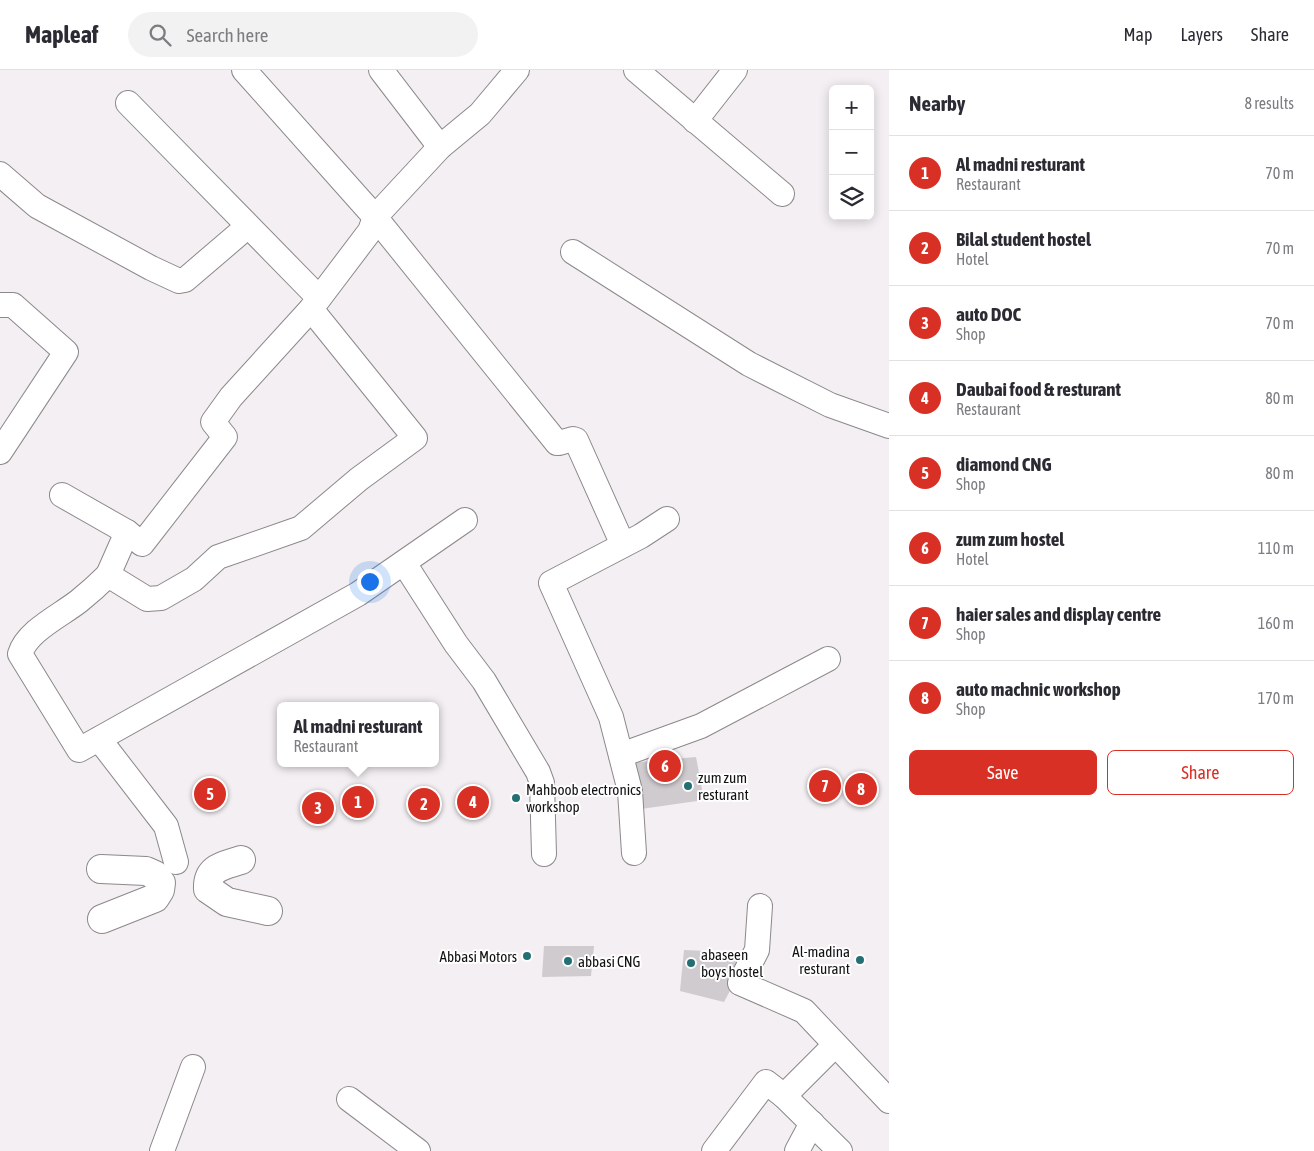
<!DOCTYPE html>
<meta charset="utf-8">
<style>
body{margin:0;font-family:"Asap Condensed",sans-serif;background:#f2f2f3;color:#2b2b33}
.controls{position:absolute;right:15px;top:15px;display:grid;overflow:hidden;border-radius:8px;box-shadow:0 2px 12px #0003}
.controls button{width:45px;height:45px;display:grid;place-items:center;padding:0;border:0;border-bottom:1px solid #e1e1e2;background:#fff;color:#2b2b33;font:25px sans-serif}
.you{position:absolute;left:369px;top:511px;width:18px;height:18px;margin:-12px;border:4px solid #fff;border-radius:50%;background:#1a73e8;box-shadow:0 0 0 8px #1a73e833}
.badge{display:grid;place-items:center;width:32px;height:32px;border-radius:50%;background:#d93025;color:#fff;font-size:16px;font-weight:700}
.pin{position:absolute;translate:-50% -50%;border:2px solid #fff;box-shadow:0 1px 5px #0006}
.popup{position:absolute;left:277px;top:632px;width:162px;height:65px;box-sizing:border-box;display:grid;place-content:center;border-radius:8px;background:#fff;filter:drop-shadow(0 1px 4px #0005);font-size:16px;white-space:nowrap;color:#7c7c81}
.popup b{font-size:19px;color:#2b2b33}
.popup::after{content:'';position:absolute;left:50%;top:100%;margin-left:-10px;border:10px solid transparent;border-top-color:#fff}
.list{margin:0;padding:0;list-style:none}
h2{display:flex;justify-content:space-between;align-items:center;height:65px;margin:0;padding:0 20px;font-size:21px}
h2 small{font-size:16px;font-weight:400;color:#7c7c81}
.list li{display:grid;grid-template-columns:32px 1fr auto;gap:15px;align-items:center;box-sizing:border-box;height:75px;padding:0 20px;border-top:1px solid #e1e1e2}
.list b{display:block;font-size:19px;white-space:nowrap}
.list p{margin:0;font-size:16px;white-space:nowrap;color:#7c7c81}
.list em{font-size:16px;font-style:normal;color:#7c7c81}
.actions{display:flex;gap:10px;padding:15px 20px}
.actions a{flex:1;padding:11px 0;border:1px solid #d93025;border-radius:8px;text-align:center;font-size:18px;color:#d93025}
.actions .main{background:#d93025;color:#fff}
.icon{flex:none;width:28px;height:28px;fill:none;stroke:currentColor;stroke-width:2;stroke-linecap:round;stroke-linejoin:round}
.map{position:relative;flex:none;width:889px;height:1081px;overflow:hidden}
header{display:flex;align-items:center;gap:30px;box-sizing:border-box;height:70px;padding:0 25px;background:#fff;border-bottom:1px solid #e1e1e2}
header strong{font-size:24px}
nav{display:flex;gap:28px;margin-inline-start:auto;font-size:18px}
.search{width:350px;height:45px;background:#f2f2f3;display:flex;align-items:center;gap:12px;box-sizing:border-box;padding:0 18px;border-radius:28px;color:#7c7c81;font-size:19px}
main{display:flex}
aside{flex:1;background:#fff}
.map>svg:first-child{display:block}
.building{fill:#cfcbce}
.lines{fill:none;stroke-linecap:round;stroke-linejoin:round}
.minor-casing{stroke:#8c888b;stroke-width:26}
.primary-casing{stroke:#8c888b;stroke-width:30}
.minor{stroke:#fff;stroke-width:24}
.primary{stroke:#fff;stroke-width:28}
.poi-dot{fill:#246f72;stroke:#fffeff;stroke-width:2}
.labels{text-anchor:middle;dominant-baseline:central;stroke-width:4;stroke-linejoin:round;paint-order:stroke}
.poi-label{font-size:15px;fill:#131213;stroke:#fffeff;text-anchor:start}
</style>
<header>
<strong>Mapleaf</strong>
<div class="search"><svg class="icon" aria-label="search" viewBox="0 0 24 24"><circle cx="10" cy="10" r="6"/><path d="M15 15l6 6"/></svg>Search here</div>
<nav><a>Map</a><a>Layers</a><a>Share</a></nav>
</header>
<main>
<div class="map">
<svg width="889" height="1081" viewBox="0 0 889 1081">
<rect width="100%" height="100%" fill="#f3eff2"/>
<g class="building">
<polygon points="696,687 704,730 641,739 629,693"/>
<polygon points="544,876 594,876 591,906 542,907"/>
<polygon points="684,880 750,883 724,932 680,921"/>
</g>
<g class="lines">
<defs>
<g id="minor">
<polyline points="244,0 375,147 557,373 559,373 573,369 576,370 623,475"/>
<polyline points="381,0 440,77"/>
<polyline points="636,0 782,124"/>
<polyline points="128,33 319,228"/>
<polyline points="695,51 735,0"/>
<polyline points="0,104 37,136 151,198 179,211 185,210 248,156"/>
<polyline points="573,182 749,294 830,335 889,356"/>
<polyline points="0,235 13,235 66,282 0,382"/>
<path d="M 311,239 L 415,368 L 359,409 L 301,458 L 218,487 L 194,509 L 161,528 L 147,529 L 108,505 C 99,514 89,523 79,531 C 60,546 27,561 20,584 L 79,680 L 358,524 L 465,450"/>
<polyline points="62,425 127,462 142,474 225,367 213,352 231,327 311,239 370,161 375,147 440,77 480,44 517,0"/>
<polyline points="404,493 456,574 484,611 538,702 542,713 544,784"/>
<polyline points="108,505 127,462"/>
<polyline points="99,669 166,756 176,792"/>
<polyline points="621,685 701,656 828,589"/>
<polyline points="634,783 630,721 611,647 551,513 641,466 667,449"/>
<polyline points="760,836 757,880 740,913 804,941 889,1031"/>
<polyline points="835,975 784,1026 840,1081"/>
<polyline points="349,1029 418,1081"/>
<polyline points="162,1081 193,997"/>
<polyline points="714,1081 766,1012 784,1026"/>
<polyline points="797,1081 812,1053"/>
</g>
<g id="primary">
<path d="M 241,790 C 223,796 207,797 208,819 L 227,832 L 268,841"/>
<polyline points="101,799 146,801 155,805 161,813 160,820 155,828 102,849"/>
</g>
</defs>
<use href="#minor" class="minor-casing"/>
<use href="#primary" class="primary-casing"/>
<use href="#minor" class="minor"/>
<use href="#primary" class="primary"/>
</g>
<g class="poi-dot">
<circle cx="688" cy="716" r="5"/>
<circle cx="516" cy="728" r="5"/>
<circle cx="527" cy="886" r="5"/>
<circle cx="860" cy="890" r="5"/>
<circle cx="568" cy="891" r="5"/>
<circle cx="691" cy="893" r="5"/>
</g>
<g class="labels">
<g class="poi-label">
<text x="698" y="707">zum zum<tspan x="698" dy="17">resturant</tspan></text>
<text x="526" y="719">Mahboob electronics<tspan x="526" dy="17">workshop</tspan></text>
<text x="850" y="881" text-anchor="end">Al-madina<tspan x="850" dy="17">resturant</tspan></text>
<text x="701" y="884">abaseen<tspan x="701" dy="17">boys hostel</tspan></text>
<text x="517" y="886" text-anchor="end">Abbasi Motors</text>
<text x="578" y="891">abbasi CNG</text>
</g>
</g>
</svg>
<div class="controls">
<button>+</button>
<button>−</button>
<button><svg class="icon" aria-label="layers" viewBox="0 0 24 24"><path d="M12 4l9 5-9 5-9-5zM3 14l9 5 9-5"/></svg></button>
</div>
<div class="you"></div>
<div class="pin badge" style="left:358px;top:732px">1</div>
<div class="popup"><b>Al madni resturant</b>Restaurant</div>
<div class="pin badge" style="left:424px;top:734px">2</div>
<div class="pin badge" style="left:318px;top:738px">3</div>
<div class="pin badge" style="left:473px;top:732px">4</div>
<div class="pin badge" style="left:210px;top:724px">5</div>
<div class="pin badge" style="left:665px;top:696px">6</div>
<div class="pin badge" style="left:825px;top:716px">7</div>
<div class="pin badge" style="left:861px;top:719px">8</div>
</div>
<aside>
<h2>Nearby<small>8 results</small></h2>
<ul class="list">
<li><span class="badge">1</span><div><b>Al madni resturant</b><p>Restaurant</p></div><em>70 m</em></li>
<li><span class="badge">2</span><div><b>Bilal student hostel</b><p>Hotel</p></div><em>70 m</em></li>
<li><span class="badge">3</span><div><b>auto DOC</b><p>Shop</p></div><em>70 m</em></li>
<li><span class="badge">4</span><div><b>Daubai food &amp; resturant</b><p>Restaurant</p></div><em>80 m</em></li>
<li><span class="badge">5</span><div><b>diamond CNG</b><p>Shop</p></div><em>80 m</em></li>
<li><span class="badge">6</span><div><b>zum zum hostel</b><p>Hotel</p></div><em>110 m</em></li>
<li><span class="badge">7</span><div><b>haier sales and display centre</b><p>Shop</p></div><em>160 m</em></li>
<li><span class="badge">8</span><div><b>auto machnic workshop</b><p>Shop</p></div><em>170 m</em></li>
</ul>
<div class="actions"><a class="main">Save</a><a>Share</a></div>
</aside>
</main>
